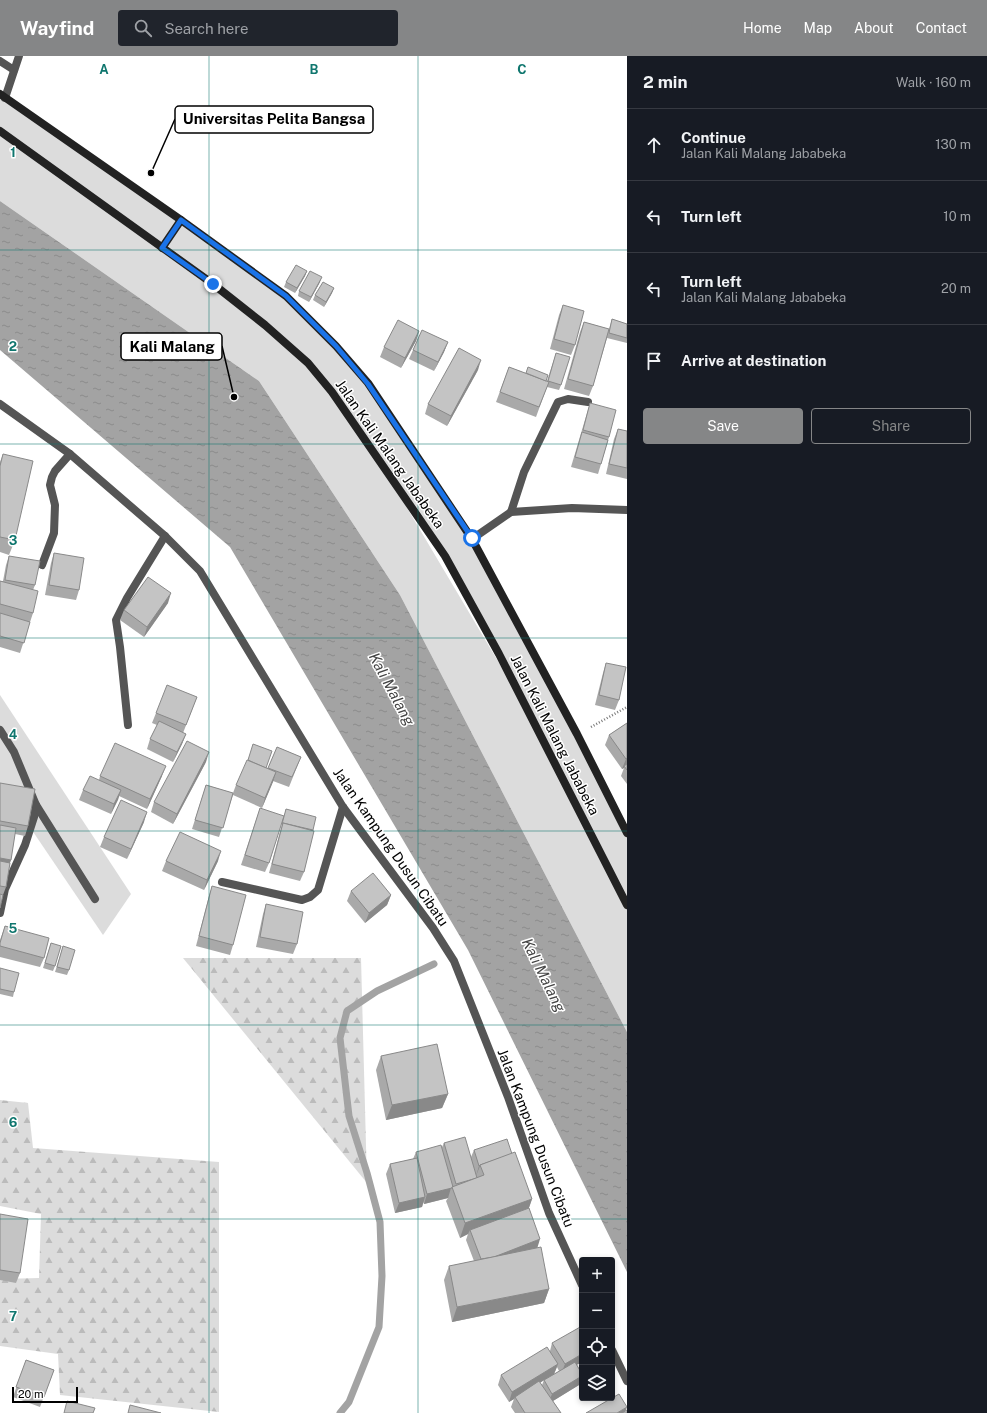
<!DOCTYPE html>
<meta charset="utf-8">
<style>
body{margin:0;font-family:"Public Sans",sans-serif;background:#20242c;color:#f1f3f6}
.controls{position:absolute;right:12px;bottom:12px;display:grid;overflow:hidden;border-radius:4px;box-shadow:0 2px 6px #0003}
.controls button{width:36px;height:36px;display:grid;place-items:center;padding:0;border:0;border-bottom:1px solid #363941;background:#171b24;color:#f1f3f6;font:20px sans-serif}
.scale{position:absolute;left:12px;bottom:10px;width:66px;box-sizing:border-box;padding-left:4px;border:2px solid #000;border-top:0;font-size:11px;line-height:14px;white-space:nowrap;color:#000;-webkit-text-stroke:3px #fff;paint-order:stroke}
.stop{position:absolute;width:12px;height:12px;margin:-9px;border:3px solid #1a73e8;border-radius:50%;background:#fff}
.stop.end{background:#1a73e8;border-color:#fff;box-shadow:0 1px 4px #0008}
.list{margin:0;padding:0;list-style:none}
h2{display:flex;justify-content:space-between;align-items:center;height:52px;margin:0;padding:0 16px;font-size:17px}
h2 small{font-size:13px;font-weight:400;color:#9ea1a6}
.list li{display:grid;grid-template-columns:26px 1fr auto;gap:12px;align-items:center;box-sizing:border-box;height:72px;padding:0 16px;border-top:1px solid #363941}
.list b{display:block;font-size:15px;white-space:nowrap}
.list p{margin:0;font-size:13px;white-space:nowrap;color:#9ea1a6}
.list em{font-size:13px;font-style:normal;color:#9ea1a6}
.actions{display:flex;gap:8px;padding:12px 16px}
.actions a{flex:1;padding:9px 0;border:1px solid #858687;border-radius:4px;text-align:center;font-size:14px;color:#858687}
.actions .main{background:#858687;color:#fff}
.icon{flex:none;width:22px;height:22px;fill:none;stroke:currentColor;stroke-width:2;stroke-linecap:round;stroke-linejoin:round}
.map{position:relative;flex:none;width:627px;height:1357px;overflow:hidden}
header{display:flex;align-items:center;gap:24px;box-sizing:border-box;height:56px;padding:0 20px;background:#858687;color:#fff}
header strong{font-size:19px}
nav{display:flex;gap:22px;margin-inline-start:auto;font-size:14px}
.search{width:280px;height:36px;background:#20242c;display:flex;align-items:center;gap:10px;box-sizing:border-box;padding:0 14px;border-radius:4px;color:#9ea1a6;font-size:15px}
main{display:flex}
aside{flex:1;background:#171b24}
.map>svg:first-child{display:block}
.green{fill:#dcdcdc;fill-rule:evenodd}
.forest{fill:url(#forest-firs)}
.water{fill:url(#water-ripples)}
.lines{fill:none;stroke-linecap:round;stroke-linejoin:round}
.stream{stroke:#a3a3a3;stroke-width:7}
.path{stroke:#777;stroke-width:2.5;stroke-dasharray:1 2;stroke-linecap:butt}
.lane{stroke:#555;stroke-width:8}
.street{stroke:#555;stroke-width:8}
.secondary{stroke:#222;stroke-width:8}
.wall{fill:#a9a9a9;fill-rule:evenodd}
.shaded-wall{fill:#898989}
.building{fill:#c4c4c4;stroke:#898989}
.route{stroke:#1a73e8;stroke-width:5}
.grid{fill:none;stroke:#0f766e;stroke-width:1;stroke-opacity:0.55}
.labels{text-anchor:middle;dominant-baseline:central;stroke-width:3;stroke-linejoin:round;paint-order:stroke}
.street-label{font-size:14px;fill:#000;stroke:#fff}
.water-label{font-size:15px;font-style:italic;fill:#444;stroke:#fff}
.grid-label{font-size:13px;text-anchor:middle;font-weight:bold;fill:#0f766e;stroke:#fff;stroke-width:3;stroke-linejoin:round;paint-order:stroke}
.leader{fill:none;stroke:#000;stroke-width:1.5}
.callout-dot{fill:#000;stroke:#fff;stroke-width:1.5}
.callout{fill:#fff;stroke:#000;stroke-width:1.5}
.callout-label{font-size:15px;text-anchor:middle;font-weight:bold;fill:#000}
</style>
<header>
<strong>Wayfind</strong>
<div class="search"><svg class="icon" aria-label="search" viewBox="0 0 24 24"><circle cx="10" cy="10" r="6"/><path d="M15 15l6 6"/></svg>Search here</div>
<nav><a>Home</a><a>Map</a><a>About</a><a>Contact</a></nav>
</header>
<main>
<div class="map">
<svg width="627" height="1357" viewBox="0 0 627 1357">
<defs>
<pattern id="forest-firs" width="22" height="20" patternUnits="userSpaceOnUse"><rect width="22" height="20" fill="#dcdcdc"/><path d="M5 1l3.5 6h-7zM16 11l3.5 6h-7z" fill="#bbb"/></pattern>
<pattern id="water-ripples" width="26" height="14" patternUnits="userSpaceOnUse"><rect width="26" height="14" fill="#a3a3a3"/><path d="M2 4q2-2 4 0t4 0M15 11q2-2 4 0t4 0" fill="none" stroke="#8b8b8b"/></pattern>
</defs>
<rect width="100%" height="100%" fill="#fff"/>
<g class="green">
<path d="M 0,38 L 286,240 L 368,327 L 472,483 L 627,778 L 627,976 L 400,539 L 259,325 L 0,145 ZM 394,430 L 445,500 L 518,639 Z"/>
<polygon points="0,639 131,838 103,879 0,727"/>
</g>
<g class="forest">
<polygon points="183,902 361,902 367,1127"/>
<polygon points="0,1044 28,1047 33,1092 219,1106 219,1356 60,1339 58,1298 0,1290 0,1223 39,1222 41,1158 0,1150"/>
</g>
<polygon class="water" points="0,145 259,325 400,539 627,976 627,1216 468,894 230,491 0,294"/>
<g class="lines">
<polyline class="stream" points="340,1357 349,1346 379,1271 382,1220 380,1166 367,1117 349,1060 340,982 347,955 377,935 434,908"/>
<polyline class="path" points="591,671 627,651"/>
<g class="lane">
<polyline points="0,5 14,14"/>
<polyline points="5,42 19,0"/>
</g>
<g class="street">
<polyline points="0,348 70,398 165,480 200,515 343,751 433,872 454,905 508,1041 549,1157 582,1229"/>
<polyline points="511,456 524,416 558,346 568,343 588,346"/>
<polyline points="472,483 511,456 572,452 627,454"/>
<polyline points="42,509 54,477 55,449 50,429 52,421 55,415 70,398"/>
<polyline points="128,669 120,591 116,564 127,542 165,480"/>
<polyline points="0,674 14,696 36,749 34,761 25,789 5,833 0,857"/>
<polyline points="36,749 95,843"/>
<polyline points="222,826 302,844 310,841 318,834 343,751"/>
<polyline points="612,1294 627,1325"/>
</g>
<g class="secondary">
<polyline points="0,38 181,164 286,240 336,290 368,327 472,483 577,678 627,777"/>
<polyline points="0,75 213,228 265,269 308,307 332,336 445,500 499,598 627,849"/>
<polyline points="162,192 181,164"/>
</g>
</g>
<g class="wall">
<polygon points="307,215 305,220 295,237 284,231 286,226"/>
<polygon points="320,226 309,246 298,240 299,235"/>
<polygon points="334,232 332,237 324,251 313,244 315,239"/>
<polygon points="563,249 575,289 571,299 550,293 559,259"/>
<polygon points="612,263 627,268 627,287 607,282 593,330 589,340 564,333 580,276 584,266 609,273"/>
<polygon points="419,275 416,285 401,312 380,301 384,291"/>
<polygon points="448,286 444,296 434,315 409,303 413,294"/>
<polygon points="556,297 561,329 559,334 547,331 536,361 496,346 509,311 547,325"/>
<polygon points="478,314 447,370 425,358 428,348"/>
<polygon points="590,347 609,381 601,408 598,418 571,411 587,357"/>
<polygon points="618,373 627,375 627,423 606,418 614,383"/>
<polygon points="3,398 15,484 9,499 0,496 0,406"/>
<polygon points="54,497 79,534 76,544 45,539 51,507"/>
<polygon points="9,500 35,529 33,534 33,557 20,597 0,591 0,525 3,525 6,509"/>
<polygon points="168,547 144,581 120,564 124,554"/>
<polygon points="606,607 619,644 615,654 595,649 603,617"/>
<polygon points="197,641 183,677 186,678 182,688 173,706 147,693 150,683 157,669 152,667 156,657"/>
<polygon points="627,667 627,728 621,720 624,712 622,713 605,689 609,679"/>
<polygon points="277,691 301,701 289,731 273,725 262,752 233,739 219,781 192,773 206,729 233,737 236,729 266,712 268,713"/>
<polygon points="206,706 173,768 151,756 154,746"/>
<polygon points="100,720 162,720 147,753 119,740 111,758 79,744 83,734 99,724"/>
<polygon points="0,727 28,770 25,780 15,778 6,831 3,839 0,852"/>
<polygon points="260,752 269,807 265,816 241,809"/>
<polygon points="286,753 313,774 304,816 300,825 269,817"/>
<polygon points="144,766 127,803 100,791 104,781"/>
<polygon points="166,805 218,805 204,834 162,815"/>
<polygon points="212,830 233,889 230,899 196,890 209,840"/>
<polygon points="351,835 391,839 387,849 365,867 347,845"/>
<polygon points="266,848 297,888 293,898 256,891 263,858"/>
<polygon points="5,870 44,902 40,911 0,901 0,884"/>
<polygon points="51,887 55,910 53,915 43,912"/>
<polygon points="63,890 69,914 67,919 55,916"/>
<polygon points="0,912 14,936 13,941 0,938"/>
<polygon points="381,1000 448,1038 442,1052 386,1064 376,1014"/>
<polygon points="444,1087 471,1101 474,1094 512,1098 532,1143 529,1152 537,1192 549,1233 544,1247 452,1266 444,1224 449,1210 474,1205 466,1184 468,1178 460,1182 446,1145 448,1142 424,1148 423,1146 422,1151 395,1157 386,1118 390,1108 413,1103 416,1096 442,1091"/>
<polygon points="0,1158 20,1217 16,1227 0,1224"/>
<path d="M 552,1287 L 577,1309 L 582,1318 L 582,1321 L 579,1329 L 553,1345 L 561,1357 L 515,1357 L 511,1351 L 514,1343 L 509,1346 L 498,1329 L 501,1319 L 550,1295 ZM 557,1311 L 559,1315 L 554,1318 ZM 544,1324 L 542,1329 L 540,1327 Z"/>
<polygon points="26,1304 54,1314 40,1351 13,1341"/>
</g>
<g class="shaded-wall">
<polygon points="307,215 305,220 295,237 297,232"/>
<polygon points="322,221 320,226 309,246 311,241"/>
<polygon points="334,232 332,237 324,251 326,246"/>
<polygon points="419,275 416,285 401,312 405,302"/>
<polygon points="448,286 444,296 434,315 438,306"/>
<polygon points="481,304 478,314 447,370 451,360"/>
<polygon points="171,537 168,547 144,581 147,571"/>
<polygon points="186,678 182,688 173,706 177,696"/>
<polygon points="209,696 206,706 173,768 177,758"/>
<polygon points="627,702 627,709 624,710 624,712 622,713 626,703"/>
<polygon points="166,710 162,720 147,753 150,743"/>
<polygon points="276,716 273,726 262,752 265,742"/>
<polygon points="121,734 118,744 111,758 114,748"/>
<polygon points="147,756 144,766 127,803 131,793"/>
<polygon points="221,795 218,805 204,834 207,824"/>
<polygon points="0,802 11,804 7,814 0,813"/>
<polygon points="391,839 387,849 365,867 369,857"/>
<polygon points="448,1038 442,1052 386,1064 392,1049"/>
<polygon points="479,1110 480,1110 476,1120"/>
<polygon points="451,1132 448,1142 424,1148 427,1138"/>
<polygon points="425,1141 422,1151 395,1157 399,1147"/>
<polygon points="532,1143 527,1157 470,1174 468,1178 460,1182 465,1167"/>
<polygon points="540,1183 537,1193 482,1205"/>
<polygon points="549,1233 544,1247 452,1266 457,1251"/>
<polygon points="582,1298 582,1306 561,1318 565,1308"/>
<polygon points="558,1308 554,1318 515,1342 515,1341 514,1343 509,1346 512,1336"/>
<polygon points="582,1320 579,1329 548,1348 552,1338"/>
<polygon points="627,1351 625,1357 617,1357"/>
</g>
<g class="building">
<polygon points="296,209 307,215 297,232 286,226"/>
<polygon points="310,215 322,221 311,241 299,235"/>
<polygon points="323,226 334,232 326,246 315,239"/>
<polygon points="563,249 584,255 575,289 554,283"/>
<polygon points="612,263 627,268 627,282 609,277"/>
<polygon points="398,264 419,275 405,302 384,291"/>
<polygon points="584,266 609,273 593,330 568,323"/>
<polygon points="422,274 448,286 438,306 413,294"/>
<polygon points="459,292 481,304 451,360 428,348"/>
<polygon points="556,297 570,301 561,329 548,325"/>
<polygon points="509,311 549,326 539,351 500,336"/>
<polygon points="528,311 548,319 546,325 526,317"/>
<polygon points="590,347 616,354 609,381 583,374"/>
<polygon points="618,373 627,375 627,412 609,408"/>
<polygon points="582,376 608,384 601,408 575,401"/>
<polygon points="3,398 33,405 15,484 0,481 0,410"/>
<polygon points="54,497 84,502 79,534 49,529"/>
<polygon points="9,500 40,505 35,529 5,524"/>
<polygon points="148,521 171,537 147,571 124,554"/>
<polygon points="0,525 38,535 33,557 0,548"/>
<polygon points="0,557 30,566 24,587 0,580"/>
<polygon points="606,607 626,611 619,644 599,639"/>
<polygon points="167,629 197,641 186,669 156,657"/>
<polygon points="159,665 186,678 177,696 150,683"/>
<polygon points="627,667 627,702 626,703 609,679"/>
<polygon points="187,685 209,696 177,758 154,746"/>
<polygon points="115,687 166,710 150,743 100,720"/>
<polygon points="253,688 272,695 266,712 248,704"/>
<polygon points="277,691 301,701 292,721 268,712"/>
<polygon points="247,704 276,716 265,742 236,729"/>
<polygon points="627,708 627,714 624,710"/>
<polygon points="90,720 121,734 114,748 83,734"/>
<polygon points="0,727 35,733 28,770 0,765"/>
<polygon points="206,729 233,737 223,772 195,764"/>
<polygon points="121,744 147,756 131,793 104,781"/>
<polygon points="260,752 284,760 269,807 245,799"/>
<polygon points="286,753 316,761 313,774 283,767 283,768 282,768"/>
<polygon points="283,767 314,775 304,816 272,808"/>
<polygon points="0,769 16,772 11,804 0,802"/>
<polygon points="180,776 221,795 207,824 166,805"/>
<polygon points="0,805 10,807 6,831 0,830"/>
<polygon points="373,817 391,839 369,857 351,835"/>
<polygon points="212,830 246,839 233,889 199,880"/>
<polygon points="0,838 3,839 0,852"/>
<polygon points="266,848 303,856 297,888 260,881"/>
<polygon points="5,870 49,882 44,902 0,890 0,887"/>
<polygon points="51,887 61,890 55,910 45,907"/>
<polygon points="63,890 75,894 69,914 57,911"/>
<polygon points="0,912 19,917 14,936 0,933"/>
<polygon points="437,988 448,1038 392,1049 381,1000"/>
<polygon points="465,1081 477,1122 456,1128 444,1087"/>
<polygon points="507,1083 512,1098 480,1109 479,1110 474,1094"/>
<polygon points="441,1089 453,1131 452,1131 452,1132 427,1138 416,1096"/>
<polygon points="515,1096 532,1143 465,1167 452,1131 484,1119 480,1109"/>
<polygon points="417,1102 425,1141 399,1147 390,1108"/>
<polygon points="529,1152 540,1183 494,1201 481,1203 470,1174"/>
<polygon points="0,1158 28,1163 20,1217 0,1214"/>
<polygon points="541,1191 549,1233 457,1251 449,1210"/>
<polygon points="582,1270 582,1298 565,1308 552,1287"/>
<polygon points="547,1291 558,1308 512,1336 501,1319"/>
<polygon points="26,1304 54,1314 44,1341 16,1331"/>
<polygon points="575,1306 582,1318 582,1320 552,1338 544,1324"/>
<polygon points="539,1325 561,1357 525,1357 515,1341"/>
<polygon points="619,1338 627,1351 617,1357 586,1357"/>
<polygon points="67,1345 95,1352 93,1357 64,1357"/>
<polygon points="130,1349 161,1357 128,1357"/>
<polygon points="627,1354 627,1357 622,1357"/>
</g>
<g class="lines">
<polyline class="route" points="213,228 162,192 181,164 286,240 336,290 368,328 472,482"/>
</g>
<path class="grid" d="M 209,0 L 209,1357M 418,0 L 418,1357M 0,194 L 627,194M 0,388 L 627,388M 0,582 L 627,582M 0,775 L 627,775M 0,969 L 627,969M 0,1163 L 627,1163"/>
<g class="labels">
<g class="street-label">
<text transform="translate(390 398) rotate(55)">Jalan Kali Malang Jababeka</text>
<text transform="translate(555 679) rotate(63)">Jalan Kali Malang Jababeka</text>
<text transform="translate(391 791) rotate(55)">Jalan Kampung Dusun Cibatu</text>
<text transform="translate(536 1082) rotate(69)">Jalan Kampung Dusun Cibatu</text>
</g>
<g class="water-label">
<text transform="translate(392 633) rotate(62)">Kali Malang</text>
<text transform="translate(544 919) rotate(64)">Kali Malang</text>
</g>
</g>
<g class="grid-label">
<text x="104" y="18">A</text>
<text x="314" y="18">B</text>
<text x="522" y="18">C</text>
<text x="13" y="101">1</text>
<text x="13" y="295">2</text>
<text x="13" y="489">3</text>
<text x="13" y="683">4</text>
<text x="13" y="877">5</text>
<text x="13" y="1071">6</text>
<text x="13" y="1265">7</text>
</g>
<path class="leader" d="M151 117L175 63M234 341L222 290"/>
<g class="callout-dot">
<circle cx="151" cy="117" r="4"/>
<circle cx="234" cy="341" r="4"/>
</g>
<g class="callout">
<rect x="175" y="50" width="198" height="27" rx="4"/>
<rect x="121" y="277" width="101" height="27" rx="4"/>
</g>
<g class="callout-label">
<text x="274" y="68">Universitas Pelita Bangsa</text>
<text x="172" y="296">Kali Malang</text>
</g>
</svg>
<div class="controls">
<button>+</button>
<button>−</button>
<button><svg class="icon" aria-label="locate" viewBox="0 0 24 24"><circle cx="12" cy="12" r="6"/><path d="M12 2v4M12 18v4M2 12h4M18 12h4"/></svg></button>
<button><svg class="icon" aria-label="layers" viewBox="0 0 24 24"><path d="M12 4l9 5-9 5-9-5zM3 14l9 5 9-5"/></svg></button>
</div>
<div class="scale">20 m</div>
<div class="stop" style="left:472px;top:482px"></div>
<div class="stop end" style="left:213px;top:228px"></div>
</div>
<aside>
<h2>2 min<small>Walk · 160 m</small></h2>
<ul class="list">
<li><svg class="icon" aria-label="ahead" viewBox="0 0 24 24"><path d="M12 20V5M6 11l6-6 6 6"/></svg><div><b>Continue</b><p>Jalan Kali Malang Jababeka</p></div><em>130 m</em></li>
<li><svg class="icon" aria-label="left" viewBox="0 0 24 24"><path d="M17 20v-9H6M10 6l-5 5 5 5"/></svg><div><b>Turn left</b></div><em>10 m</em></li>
<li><svg class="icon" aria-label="left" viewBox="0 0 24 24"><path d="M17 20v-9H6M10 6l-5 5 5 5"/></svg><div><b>Turn left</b><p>Jalan Kali Malang Jababeka</p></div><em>20 m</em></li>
<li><svg class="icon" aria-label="arrive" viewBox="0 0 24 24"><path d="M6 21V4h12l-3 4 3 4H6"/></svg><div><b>Arrive at destination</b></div></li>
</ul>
<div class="actions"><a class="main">Save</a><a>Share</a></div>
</aside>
</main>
